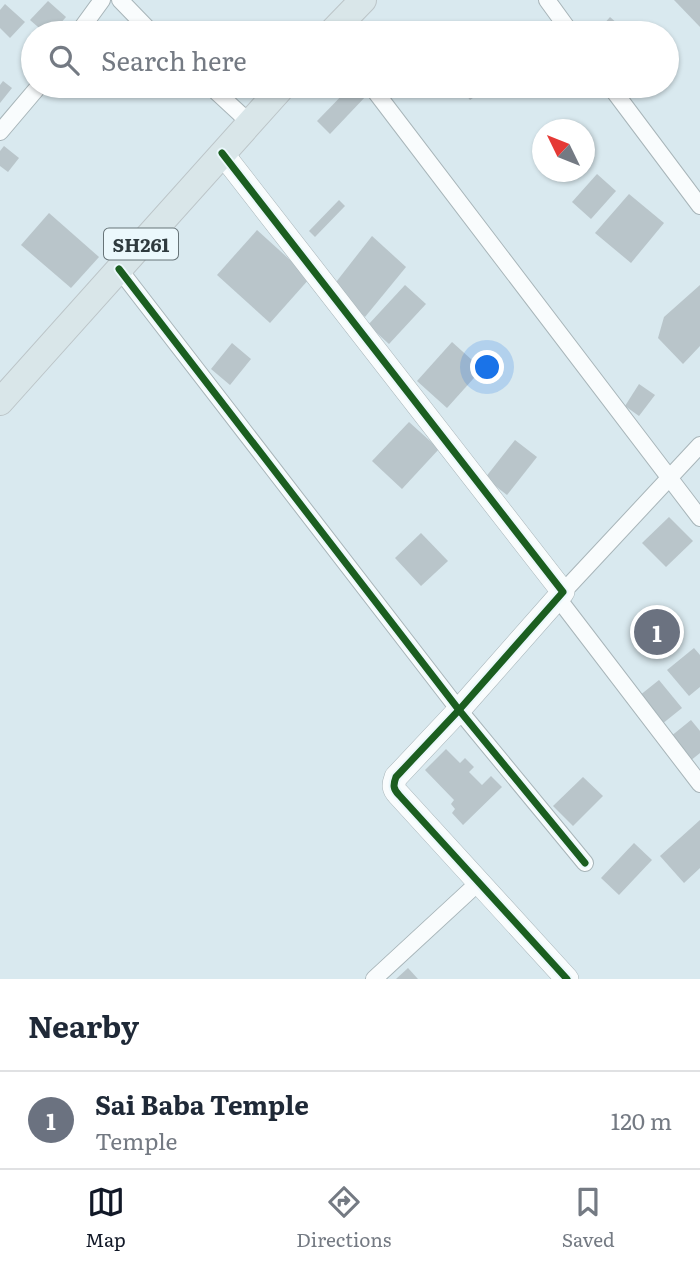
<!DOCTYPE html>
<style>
body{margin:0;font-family:Literata,serif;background:#f2f2f3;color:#1f2937}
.compass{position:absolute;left:532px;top:119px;width:63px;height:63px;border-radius:50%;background:#fff;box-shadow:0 2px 5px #0004;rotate:313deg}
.you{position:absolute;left:488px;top:368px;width:24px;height:24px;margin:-18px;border:5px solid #fff;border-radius:50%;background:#1a73e8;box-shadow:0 0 0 10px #1a73e833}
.badge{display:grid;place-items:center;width:46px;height:46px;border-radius:50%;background:#111827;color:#fff;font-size:23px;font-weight:700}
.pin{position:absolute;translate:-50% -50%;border:4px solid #fff;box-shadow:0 2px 7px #0006}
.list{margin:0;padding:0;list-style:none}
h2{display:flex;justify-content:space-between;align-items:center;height:91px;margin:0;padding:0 28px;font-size:30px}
h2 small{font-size:23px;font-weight:400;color:#747a83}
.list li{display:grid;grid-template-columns:46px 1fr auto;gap:21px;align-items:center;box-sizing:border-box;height:98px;padding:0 28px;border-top:2px solid #e0e1e3}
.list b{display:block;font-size:26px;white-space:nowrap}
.list p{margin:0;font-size:23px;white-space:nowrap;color:#747a83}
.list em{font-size:23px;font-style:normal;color:#747a83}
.icon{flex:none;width:38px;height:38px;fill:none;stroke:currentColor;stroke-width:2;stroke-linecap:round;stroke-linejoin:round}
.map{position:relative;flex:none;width:700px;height:979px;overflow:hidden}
.search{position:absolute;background:#fff;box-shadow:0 2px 5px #0004;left:21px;right:21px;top:21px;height:77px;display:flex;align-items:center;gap:18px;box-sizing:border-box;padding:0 24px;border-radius:38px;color:#747a83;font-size:26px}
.sheet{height:189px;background:#fff}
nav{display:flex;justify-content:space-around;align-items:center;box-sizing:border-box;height:98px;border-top:2px solid #e0e1e3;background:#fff;font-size:19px;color:#747a83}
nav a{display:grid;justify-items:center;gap:4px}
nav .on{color:#111827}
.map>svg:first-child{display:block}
.building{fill:#b9c5ca}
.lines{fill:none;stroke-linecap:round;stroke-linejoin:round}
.street-casing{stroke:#a8b5b9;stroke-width:18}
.secondary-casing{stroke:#a8b5b9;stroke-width:24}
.primary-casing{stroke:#bcc5c8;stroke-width:28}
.street{stroke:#f9fcfd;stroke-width:16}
.secondary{stroke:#f9fcfd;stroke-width:23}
.primary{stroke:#d9e6e9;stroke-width:26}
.cycleway-casing{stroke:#ebf8fc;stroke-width:11}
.cycleway{stroke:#1b5e20;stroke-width:7}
.labels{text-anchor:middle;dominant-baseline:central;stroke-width:5;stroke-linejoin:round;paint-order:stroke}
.shield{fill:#ebf8fc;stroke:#677478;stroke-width:2}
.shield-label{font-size:19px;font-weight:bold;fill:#2f3b3f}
</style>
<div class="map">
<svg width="700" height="979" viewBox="0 0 700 979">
<rect width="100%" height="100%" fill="#d9e9ef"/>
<g class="building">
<polygon points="674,0 700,0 700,27"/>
<polygon points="48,1 66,17 52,33 45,33 30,20"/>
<polygon points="5,4 25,22 10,38 0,28 0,10"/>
<polygon points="610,17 628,33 596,33"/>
<polygon points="3,81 12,88 0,103 0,85"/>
<polygon points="351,86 357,86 367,95 330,134 317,121"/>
<polygon points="459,86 490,86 470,100"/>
<polygon points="4,146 19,158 8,172 0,166 0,151"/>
<polygon points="597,174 616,191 591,219 572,202"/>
<polygon points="629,194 664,223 631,263 595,233"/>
<polygon points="339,200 345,206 315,237 309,231"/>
<polygon points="49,213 99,257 71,288 21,245"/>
<polygon points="257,230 310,278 270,323 217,275"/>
<polygon points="372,236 406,267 365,317 333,286"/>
<polygon points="405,285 426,304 389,344 368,325"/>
<polygon points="700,285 700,346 683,364 658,338 664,317"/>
<polygon points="452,342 482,369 447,408 417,381"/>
<polygon points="232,343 251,359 230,385 211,369"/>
<polygon points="639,384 655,395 639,416 625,406"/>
<polygon points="409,422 439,449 402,489 372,461"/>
<polygon points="515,440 537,457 507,495 485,478"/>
<polygon points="669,517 693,541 666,567 642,543"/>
<polygon points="421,533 448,561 421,586 395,558"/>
<polygon points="694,648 700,655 700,687 689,696 667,670"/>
<polygon points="659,680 682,708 662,724 639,696"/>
<polygon points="691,720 700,731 700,753 690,761 670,737"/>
<polygon points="446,749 460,763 465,758 474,767 469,772 482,785 491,776 502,787 463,825 452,813 455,809 451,804 454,800 425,770"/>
<polygon points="583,777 603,796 573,826 553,806"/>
<polygon points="700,820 700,868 684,883 660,856"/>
<polygon points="634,843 652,860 619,895 601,878"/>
<polygon points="408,968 418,979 396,979"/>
</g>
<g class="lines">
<defs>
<g id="street">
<polyline points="120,0 152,33"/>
<polyline points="547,0 571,33"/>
<polyline points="78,33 102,0"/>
<polyline points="210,86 250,123"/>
<polyline points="371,86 700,518"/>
<polyline points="610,86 700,206"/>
<polyline points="0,132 39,86"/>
<polyline points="119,269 459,710 585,863"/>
<polyline points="563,592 700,445"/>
<polyline points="557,597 700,784"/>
<polyline points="374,979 478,883"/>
</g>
<path id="secondary" d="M 222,153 L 563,592 L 459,710 L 396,777 C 393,785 393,789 399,795 L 567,979"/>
<g id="primary">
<polyline points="331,33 363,0"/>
<polyline points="0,402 283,86"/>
</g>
</defs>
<use href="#street" class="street-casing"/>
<use href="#secondary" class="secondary-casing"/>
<use href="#primary" class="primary-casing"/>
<use href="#street" class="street"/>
<use href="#secondary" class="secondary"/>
<use href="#primary" class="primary"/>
<defs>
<g id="cycleway">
<path d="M 222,153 L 563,592 L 459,710 L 396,777 C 393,785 393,789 399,795 L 567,979"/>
<polyline points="119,269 459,710 585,863"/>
</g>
</defs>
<use href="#cycleway" class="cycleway-casing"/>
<use href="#cycleway" class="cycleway"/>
</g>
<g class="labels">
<rect class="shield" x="104" y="228.5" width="74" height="31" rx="5"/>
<g class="shield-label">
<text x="141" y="244">SH261</text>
</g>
</g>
</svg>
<svg class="compass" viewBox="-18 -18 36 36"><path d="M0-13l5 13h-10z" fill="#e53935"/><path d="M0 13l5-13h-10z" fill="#747a83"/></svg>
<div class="you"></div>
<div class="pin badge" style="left:657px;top:632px;background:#6b7280">1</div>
<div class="search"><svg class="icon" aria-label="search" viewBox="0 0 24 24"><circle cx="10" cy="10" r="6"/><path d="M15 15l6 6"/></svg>Search here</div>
</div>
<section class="sheet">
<h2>Nearby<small></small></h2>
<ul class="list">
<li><span class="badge" style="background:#6b7280">1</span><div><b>Sai Baba Temple</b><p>Temple</p></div><em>120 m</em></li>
</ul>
</section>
<nav>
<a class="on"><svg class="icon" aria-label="map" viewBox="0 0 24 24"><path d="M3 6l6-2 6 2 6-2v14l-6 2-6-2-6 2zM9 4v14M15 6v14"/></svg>Map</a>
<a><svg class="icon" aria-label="directions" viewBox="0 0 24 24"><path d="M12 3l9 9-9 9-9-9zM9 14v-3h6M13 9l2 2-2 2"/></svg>Directions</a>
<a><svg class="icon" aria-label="saved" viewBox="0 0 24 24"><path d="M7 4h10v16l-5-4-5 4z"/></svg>Saved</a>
</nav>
